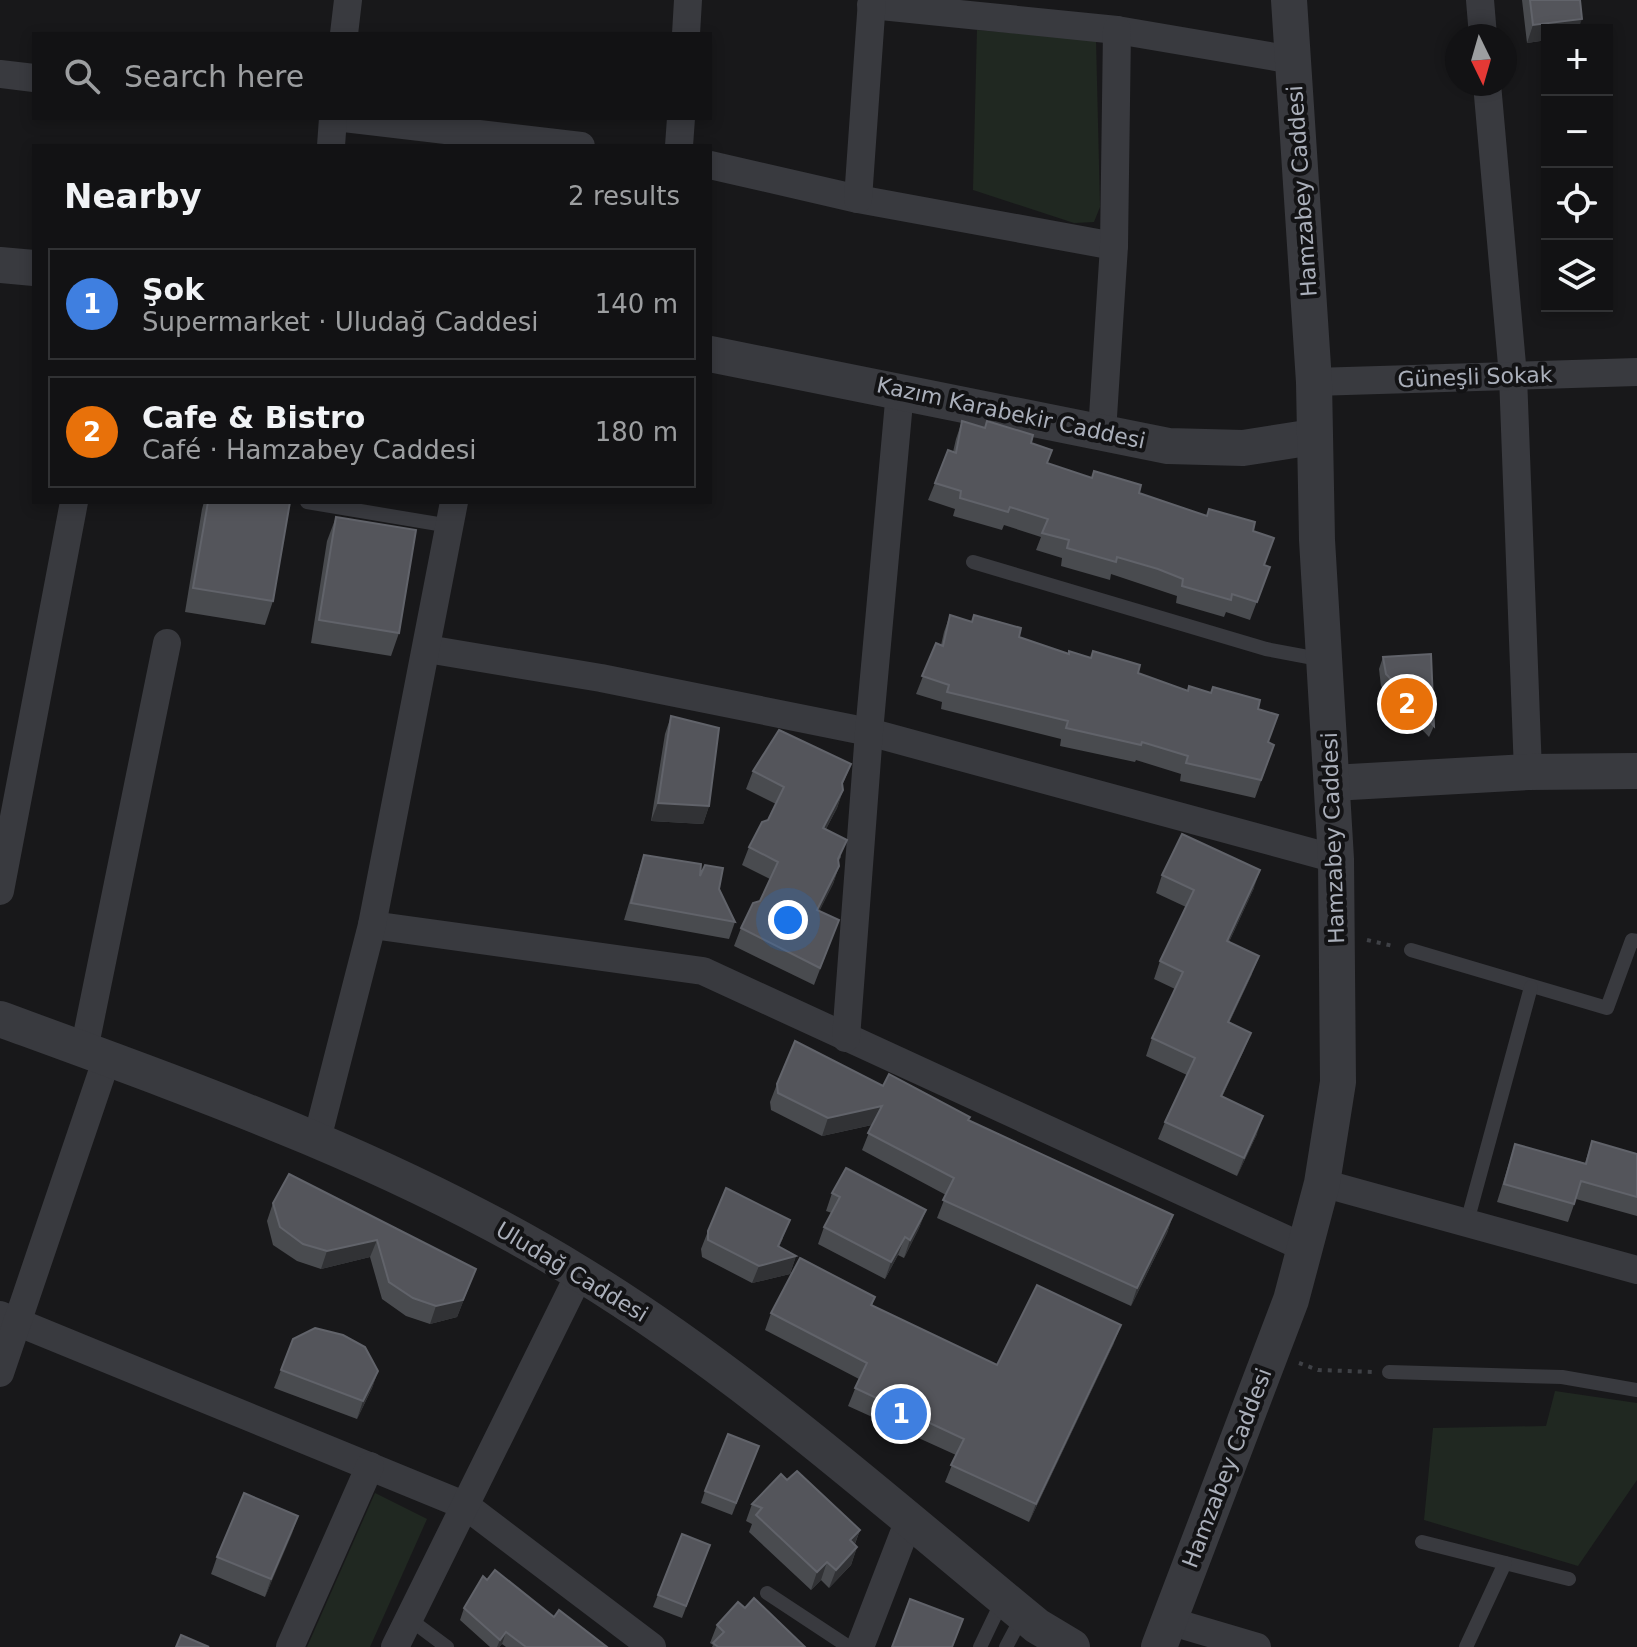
<!DOCTYPE html>
<meta charset="utf-8">
<style>
body{margin:0;font-family:"DejaVu Sans",sans-serif;background:#1b1b1d;color:#f1f3f6}
.controls{position:absolute;right:24px;top:24px;display:grid;overflow:hidden;border-radius:0px;box-shadow:0 4px 12px #0003}
.controls button{width:72px;height:72px;display:grid;place-items:center;padding:0;border:0;border-bottom:2px solid #313234;background:#121214;color:#f1f3f6;font:40px sans-serif}
.compass{position:absolute;left:1445px;top:24px;width:72px;height:72px;border-radius:50%;background:#121214;box-shadow:0 4px 12px #0003;rotate:175deg}
.you{position:absolute;left:788px;top:920px;width:28px;height:28px;margin:-20px;border:6px solid #fff;border-radius:50%;background:#1a73e8;box-shadow:0 0 0 12px #1a73e833}
.badge{display:grid;place-items:center;width:52px;height:52px;border-radius:50%;background:#1a73e8;color:#fff;font-size:26px;font-weight:700}
.pin{position:absolute;translate:-50% -50%;border:4px solid #fff;box-shadow:0 2px 8px #0006}
.list{margin:0;padding:0;list-style:none}
h2{display:flex;justify-content:space-between;align-items:center;height:104px;margin:0;padding:0 32px;font-size:34px}
h2 small{font-size:26px;font-weight:400;color:#9c9ea0}
.list li{display:grid;grid-template-columns:52px 1fr auto;gap:24px;align-items:center;box-sizing:border-box;height:112px;margin:0 16px 16px;padding:0 16px;border:2px solid #313234;border-radius:0px}
.list b{display:block;font-size:30px;white-space:nowrap}
.list p{margin:0;font-size:26px;white-space:nowrap;color:#9c9ea0}
.list em{font-size:26px;font-style:normal;color:#9c9ea0}
.icon{flex:none;width:44px;height:44px;fill:none;stroke:currentColor;stroke-width:2;stroke-linecap:round;stroke-linejoin:round}
.map{position:relative;flex:none;width:1637px;height:1647px;overflow:hidden}
.search{position:absolute;background:#121214;box-shadow:0 4px 12px #0003;left:32px;top:32px;width:680px;height:88px;display:flex;align-items:center;gap:20px;box-sizing:border-box;padding:0 28px;border-radius:0px;color:#9c9ea0;font-size:30px}
.panel{position:absolute;background:#121214;box-shadow:0 4px 12px #0003;left:32px;top:144px;width:680px;height:360px;border-radius:0px}
.map>svg:first-child{display:block}
.green{fill:#202821}
.lines{fill:none;stroke-linecap:round;stroke-linejoin:round}
.path{stroke:#3f4146;stroke-width:4;stroke-dasharray:4 6;stroke-linecap:butt}
.service{stroke:#393a3f;stroke-width:14}
.minor{stroke:#393a3f;stroke-width:28}
.tertiary{stroke:#393a3f;stroke-width:36}
.wall{fill:#494b4f}
.shaded-wall{fill:#313235}
.building{fill:#54555b;stroke:#61636a;stroke-width:2}
.labels{text-anchor:middle;dominant-baseline:central;stroke-width:8;stroke-linejoin:round;paint-order:stroke}
.street-label{font-size:22px;fill:#aaafba;stroke:#131315}
</style>
<div class="map">
<svg width="1637" height="1647" viewBox="0 0 1637 1647">
<rect width="100%" height="100%" fill="#18181a"/>
<g class="green">
<polygon points="977,30 1096,40 1100,207 1094,222 1074,223 973,190"/>
<polygon points="1555,1391 1637,1403 1637,1480 1578,1566 1424,1520 1433,1428 1546,1426"/>
<polygon points="375,1493 427,1519 370,1647 307,1647"/>
</g>
<g class="lines">
<g class="path">
<polyline points="1367,940 1393,946"/>
<polyline points="1299,1363 1318,1370 1373,1372"/>
</g>
<g class="service">
<polyline points="307,502 450,526"/>
<polyline points="973,562 1266,649 1324,660"/>
<polyline points="1411,950 1607,1008 1632,940 1637,941"/>
<polyline points="1467,1222 1531,987"/>
<polyline points="1389,1372 1562,1377 1637,1390"/>
<polyline points="1422,1542 1569,1579"/>
<polyline points="767,1593 849,1647"/>
<polyline points="408,1618 447,1647"/>
<polyline points="980,1647 1003,1599"/>
<polyline points="1006,1647 1023,1615"/>
<polyline points="1466,1647 1505,1563"/>
</g>
<g class="minor">
<polyline points="1480,0 1483,36"/>
<polyline points="871,5 1117,30 1293,60"/>
<polyline points="344,34 348,0"/>
<polyline points="686,34 688,0"/>
<polyline points="0,74 34,78"/>
<polyline points="1487,84 1513,376 1528,772"/>
<polyline points="344,118 581,146"/>
<polyline points="331,146 333,118"/>
<polyline points="679,146 681,118"/>
<polyline points="710,165 858,199 1114,246"/>
<polyline points="858,199 872,0"/>
<polyline points="1314,382 1637,372"/>
<polyline points="1102,432 1114,246 1117,30"/>
<polyline points="427,649 601,678 869,732 1336,859"/>
<polyline points="0,891 74,502"/>
<polyline points="372,925 703,971 1305,1248"/>
<polyline points="846,1038 869,732 900,391"/>
<polyline points="84,1050 167,643"/>
<polyline points="316,1143 372,925 454,502"/>
<polyline points="1322,1183 1637,1270"/>
<polyline points="0,1315 466,1506 652,1647"/>
<polyline points="0,1373 107,1058"/>
<polyline points="1169,1621 1257,1647"/>
<polyline points="290,1647 370,1466"/>
<polyline points="395,1647 580,1273"/>
<polyline points="860,1647 909,1520"/>
</g>
<g class="tertiary">
<polyline points="0,265 34,268"/>
<polyline points="710,354 1168,446 1243,448 1313,437"/>
<polyline points="1332,783 1528,772 1637,771"/>
<path d="M 0,1019 C 197,1091 400,1163 579,1273 C 744,1374 888,1504 1037,1626 L 1072,1647"/>
<polyline points="1159,1647 1291,1300 1322,1183 1338,1082 1336,859 1317,540 1314,382 1289,0"/>
</g>
</g>
<g class="wall">
<polygon points="1522,0 1580,0 1547,30 1547,40 1527,43"/>
<polygon points="962,421 1031,443 1047,463 1253,531 1264,565 1270,567 1250,620 1226,612 1224,617 1176,603 1177,596 1111,574 1110,580 1061,566 1062,558 1036,550 1041,537 1004,525 1002,530 953,516 955,509 928,500 935,483 953,452 956,439"/>
<polygon points="204,502 290,502 273,601 265,625 185,612 202,509"/>
<polygon points="336,517 399,633 391,656 311,643 327,541"/>
<polygon points="950,615 1068,654 1138,673 1187,691 1258,709 1268,742 1274,745 1255,798 1180,781 1181,774 1136,760 1135,762 1060,746 1061,739 941,709 942,702 916,694 936,643 941,645 944,632"/>
<polygon points="1383,657 1434,726 1429,737 1381,686 1379,669"/>
<polygon points="671,716 709,806 703,824 651,821 665,734"/>
<polygon points="851,764 842,786 843,790 837,808 826,829 841,857 838,862 839,866 833,884 819,911 839,920 814,985 734,946 741,928 760,901 770,879 742,865 749,847 768,820 776,804 746,789 753,771"/>
<polygon points="644,855 700,876 719,889 735,922 729,939 624,920 638,873"/>
<polygon points="1162,875 1254,888 1229,942 1252,974 1229,1023 1244,1050 1222,1097 1257,1134 1237,1176 1158,1139 1165,1122 1187,1075 1146,1056 1152,1038 1175,989 1154,979 1160,961 1186,907 1156,893"/>
<polygon points="777,1084 883,1086 968,1120 1173,1215 1167,1233 1131,1306 937,1218 946,1195 862,1150 872,1125 822,1136 771,1110 770,1102"/>
<polygon points="1592,1141 1637,1154 1637,1216 1576,1199 1568,1222 1497,1202 1515,1144 1585,1163"/>
<polygon points="289,1174 469,1286 457,1317 430,1324 406,1316 382,1299 370,1257 321,1269 297,1261 273,1245 267,1221 273,1203"/>
<polygon points="832,1193 926,1210 919,1228 904,1258 898,1255 885,1279 818,1244 824,1227 832,1213 826,1211"/>
<polygon points="708,1231 783,1238 779,1247 796,1256 790,1274 752,1283 702,1257 701,1249"/>
<polygon points="875,1297 872,1305 997,1365 1114,1343 1029,1522 945,1482 956,1455 848,1406 859,1379 765,1330 771,1313"/>
<polygon points="293,1339 378,1371 372,1388 357,1419 274,1388"/>
<polygon points="759,1446 732,1515 701,1503 705,1491"/>
<polygon points="787,1480 860,1530 855,1544 857,1547 851,1565 829,1588 821,1580 811,1590 749,1532 752,1524 746,1521 752,1504"/>
<polygon points="298,1516 265,1597 211,1574 217,1557"/>
<polygon points="682,1534 710,1545 682,1618 653,1607"/>
<polygon points="487,1580 554,1617 607,1647 506,1647 502,1644 499,1647 490,1647 460,1620 464,1608"/>
<polygon points="745,1608 805,1647 712,1647 713,1645 710,1643 717,1625"/>
</g>
<g class="shaded-wall">
<polygon points="1582,19 1578,30 1547,30 1547,40 1527,43 1533,25"/>
<polygon points="843,790 837,808 817,846 823,828"/>
<polygon points="658,803 709,806 703,824 651,821"/>
<polygon points="839,866 833,884 811,928 817,910"/>
<polygon points="1260,870 1254,888 1221,959 1227,941"/>
<polygon points="1259,956 1252,974 1221,1040 1228,1022"/>
<polygon points="1251,1033 1244,1050 1214,1114 1221,1096"/>
<polygon points="882,1106 876,1124 822,1136 828,1118"/>
<polygon points="1263,1116 1257,1134 1237,1176 1244,1158"/>
<polygon points="926,1210 919,1228 904,1258 910,1240"/>
<polygon points="1173,1215 1167,1233 1131,1306 1137,1288"/>
<polygon points="790,1220 773,1262 796,1256 790,1274 752,1283 759,1266 778,1246"/>
<polygon points="905,1237 898,1255 885,1279 891,1262"/>
<polygon points="377,1240 370,1257 321,1269 327,1251"/>
<polygon points="476,1269 457,1317 430,1324 436,1306"/>
<polygon points="1121,1325 1114,1343 1029,1522 1036,1504"/>
<polygon points="378,1371 372,1388 357,1419 363,1401"/>
<polygon points="298,1516 292,1534 265,1597 271,1579"/>
<polygon points="860,1530 853,1548 850,1540"/>
<polygon points="857,1547 851,1565 829,1588 836,1570"/>
<polygon points="827,1562 821,1580 811,1590 817,1572"/>
<polygon points="506,1632 502,1644 499,1647 497,1647 500,1640"/>
</g>
<g class="building">
<polygon points="1530,0 1580,0 1582,19 1533,25"/>
<polygon points="962,421 985,428 987,421 1033,435 1031,443 1052,450 1047,463 1092,478 1094,471 1141,485 1139,493 1207,516 1209,509 1255,522 1253,531 1274,538 1264,565 1270,567 1257,602 1232,594 1231,600 1182,586 1183,579 1158,569 1117,557 1116,562 1067,548 1069,540 1042,533 1048,519 1010,507 1008,512 960,498 961,491 935,483 948,450 956,453"/>
<polygon points="208,502 290,502 273,601 193,588"/>
<polygon points="336,517 416,530 399,633 319,620"/>
<polygon points="950,615 972,622 974,615 1021,628 1019,637 1069,654 1069,651 1091,658 1093,651 1140,665 1138,673 1188,691 1189,686 1211,693 1213,687 1260,700 1258,709 1278,715 1268,742 1274,745 1261,780 1186,763 1188,756 1142,742 1141,745 1066,728 1068,721 947,692 949,685 922,676 936,643 943,646"/>
<polygon points="1431,654 1434,726 1386,674 1383,657"/>
<polygon points="671,716 719,728 709,806 658,803"/>
<polygon points="779,730 851,764 842,783 843,790 823,828 847,840 838,859 839,866 817,910 839,920 820,968 741,928 753,903 760,901 778,862 749,847 762,822 768,820 784,787 753,771"/>
<polygon points="1182,834 1260,870 1227,941 1259,956 1228,1022 1251,1033 1221,1096 1263,1116 1244,1158 1165,1122 1195,1058 1152,1038 1183,972 1160,961 1194,890 1162,875"/>
<polygon points="644,855 701,864 700,876 705,865 723,868 719,889 735,922 631,903"/>
<polygon points="795,1041 883,1086 889,1074 970,1117 968,1120 1173,1215 1137,1288 943,1200 954,1178 868,1133 882,1106 828,1118 778,1093 777,1084"/>
<polygon points="1592,1141 1637,1154 1637,1197 1581,1181 1574,1204 1504,1184 1515,1144 1586,1164"/>
<polygon points="846,1168 926,1210 910,1240 905,1237 891,1262 824,1227 840,1197 832,1193"/>
<polygon points="289,1174 476,1269 463,1300 436,1306 413,1298 389,1282 377,1240 327,1251 303,1244 280,1227 273,1203"/>
<polygon points="726,1188 790,1220 778,1246 796,1256 759,1266 708,1240 708,1231"/>
<polygon points="800,1258 875,1297 871,1305 997,1365 1037,1285 1121,1325 1036,1504 951,1465 964,1439 855,1388 867,1363 771,1313"/>
<polygon points="315,1328 343,1335 365,1347 378,1371 363,1401 281,1370 293,1339"/>
<polygon points="728,1434 759,1446 736,1503 705,1491"/>
<polygon points="797,1471 860,1530 850,1540 857,1547 836,1570 827,1562 817,1572 756,1515 762,1508 752,1504 781,1474 787,1480"/>
<polygon points="244,1493 298,1516 271,1579 217,1557"/>
<polygon points="682,1534 710,1545 686,1606 658,1595"/>
<polygon points="495,1570 554,1617 559,1610 607,1647 526,1647 506,1632 500,1640 464,1608 483,1576 487,1580"/>
<polygon points="754,1598 805,1647 718,1647 713,1643 724,1632 717,1625 738,1602 745,1608"/>
<polygon points="910,1599 963,1619 952,1647 892,1647"/>
<polygon points="181,1635 209,1647 176,1647"/>
</g>
<g class="labels">
<g class="street-label">
<text transform="translate(1302 191) rotate(-94)">Hamzabey Caddesi</text>
<text transform="translate(1475 377) rotate(-2)">Güneşli Sokak</text>
<text transform="translate(1011 413) rotate(12)">Kazım Karabekir Caddesi</text>
<text transform="translate(1333 838) rotate(-92)">Hamzabey Caddesi</text>
<text transform="translate(572 1272) rotate(31)">Uludağ Caddesi</text>
<text transform="translate(1227 1468) rotate(-69)">Hamzabey Caddesi</text>
</g>
</g>
</svg>
<div class="controls">
<button>+</button>
<button>−</button>
<button><svg class="icon" aria-label="locate" viewBox="0 0 24 24"><circle cx="12" cy="12" r="6"/><path d="M12 2v4M12 18v4M2 12h4M18 12h4"/></svg></button>
<button><svg class="icon" aria-label="layers" viewBox="0 0 24 24"><path d="M12 4l9 5-9 5-9-5zM3 14l9 5 9-5"/></svg></button>
</div>
<svg class="compass" viewBox="-18 -18 36 36"><path d="M0-13l5 13h-10z" fill="#e53935"/><path d="M0 13l5-13h-10z" fill="#9c9ea0"/></svg>
<div class="you"></div>
<div class="pin badge" style="left:901px;top:1414px;background:#3f7fe0">1</div>
<div class="pin badge" style="left:1407px;top:704px;background:#e8710a">2</div>
<div class="search"><svg class="icon" aria-label="search" viewBox="0 0 24 24"><circle cx="10" cy="10" r="6"/><path d="M15 15l6 6"/></svg>Search here</div>
<section class="panel">
<h2>Nearby<small>2 results</small></h2>
<ul class="list">
<li><span class="badge" style="background:#3f7fe0">1</span><div><b>Şok</b><p>Supermarket · Uludağ Caddesi</p></div><em>140 m</em></li>
<li><span class="badge" style="background:#e8710a">2</span><div><b>Cafe &amp; Bistro</b><p>Café · Hamzabey Caddesi</p></div><em>180 m</em></li>
</ul>
</section>
</div>
